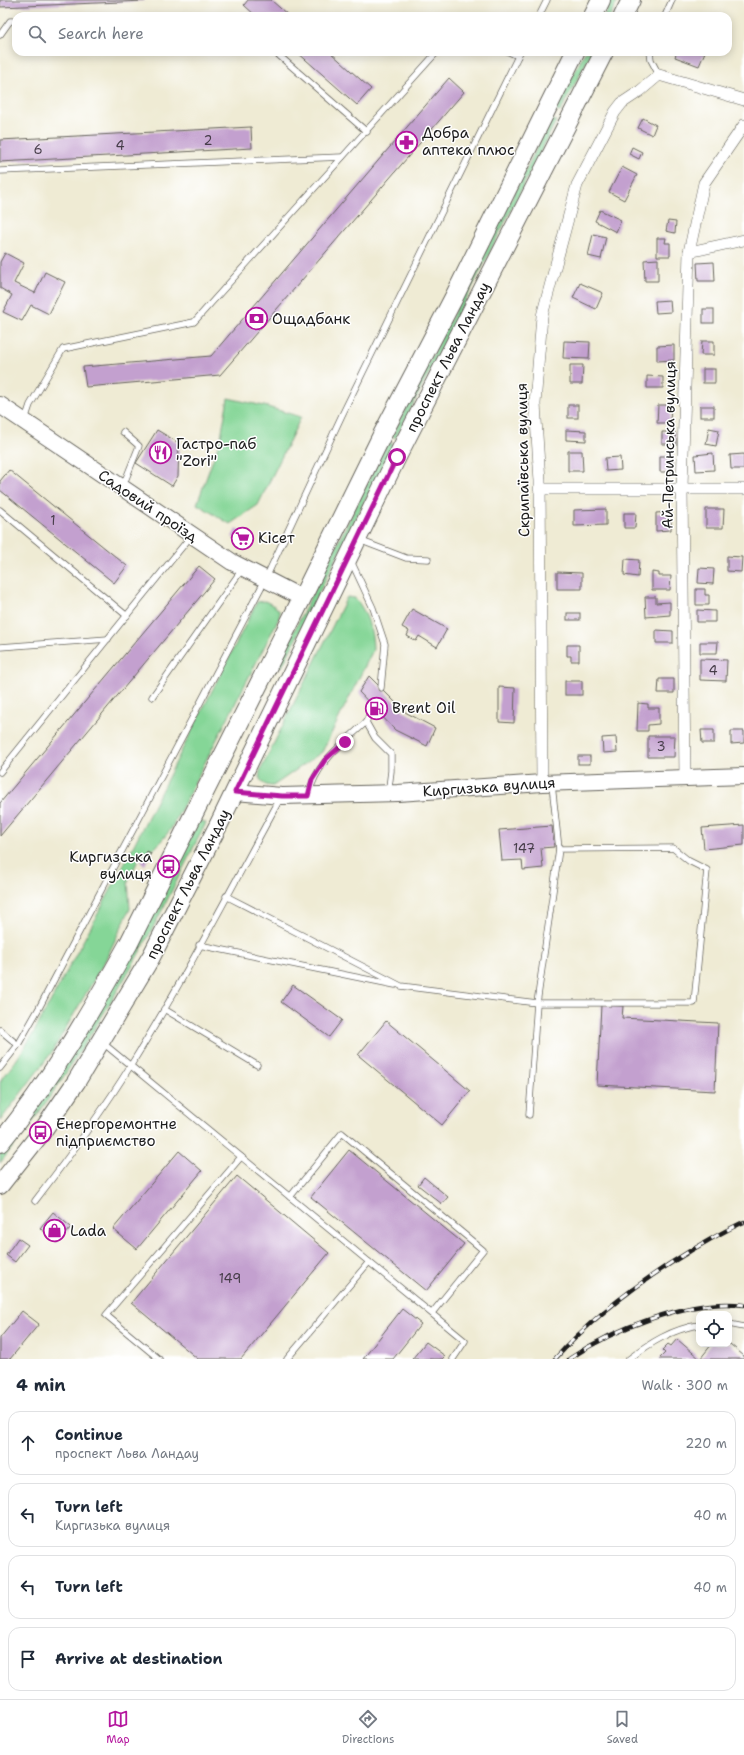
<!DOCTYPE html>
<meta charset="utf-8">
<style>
body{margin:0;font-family:"Shantell Sans",sans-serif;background:#f6f6f7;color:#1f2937}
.controls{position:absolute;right:12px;bottom:12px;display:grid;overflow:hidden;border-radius:8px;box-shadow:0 2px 10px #0003}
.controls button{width:36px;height:36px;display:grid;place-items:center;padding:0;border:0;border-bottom:1px solid #e0e1e3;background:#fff;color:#1f2937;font:20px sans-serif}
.stop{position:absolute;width:12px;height:12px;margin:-9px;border:3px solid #b5179e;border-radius:50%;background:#fff}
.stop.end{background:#b5179e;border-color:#fff;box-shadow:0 1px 4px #0008}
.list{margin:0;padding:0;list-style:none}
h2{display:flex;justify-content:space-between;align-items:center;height:52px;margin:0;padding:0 16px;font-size:17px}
h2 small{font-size:13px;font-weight:400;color:#747a83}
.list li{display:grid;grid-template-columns:26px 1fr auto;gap:12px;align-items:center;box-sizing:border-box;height:64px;margin:0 8px 8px;padding:0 8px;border:1px solid #e0e1e3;border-radius:12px}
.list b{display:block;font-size:15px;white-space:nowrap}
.list p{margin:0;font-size:13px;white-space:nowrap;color:#747a83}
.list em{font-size:13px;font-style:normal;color:#747a83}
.icon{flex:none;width:22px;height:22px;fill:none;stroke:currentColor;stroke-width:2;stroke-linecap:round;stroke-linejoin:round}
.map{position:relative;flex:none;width:744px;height:1359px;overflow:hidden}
.search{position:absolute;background:#fff;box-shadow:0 2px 10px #0003;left:12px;right:12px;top:12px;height:44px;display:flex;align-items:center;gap:10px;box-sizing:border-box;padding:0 14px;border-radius:12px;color:#747a83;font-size:15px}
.sheet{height:340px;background:#fff}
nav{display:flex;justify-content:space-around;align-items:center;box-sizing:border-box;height:56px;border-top:1px solid #e0e1e3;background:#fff;font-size:11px;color:#747a83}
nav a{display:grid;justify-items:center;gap:2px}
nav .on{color:#b5179e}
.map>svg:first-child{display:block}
.green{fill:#85d697;stroke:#50795a}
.building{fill:#c3a0cf}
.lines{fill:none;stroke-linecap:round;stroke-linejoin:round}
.lane-casing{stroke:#66645c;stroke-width:7}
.street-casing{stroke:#66645c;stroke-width:12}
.secondary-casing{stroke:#66645c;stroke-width:18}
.primary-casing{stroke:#66645c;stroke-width:20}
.lane{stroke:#fff;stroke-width:5.5}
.street{stroke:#fff;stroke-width:11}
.secondary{stroke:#fff;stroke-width:16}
.primary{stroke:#fff;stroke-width:18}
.rail-casing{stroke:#1c1c1c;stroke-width:4.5}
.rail{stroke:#fff;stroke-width:3;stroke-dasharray:9;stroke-linecap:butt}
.route{stroke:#b5179e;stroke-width:5}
.labels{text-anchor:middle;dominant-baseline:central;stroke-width:3;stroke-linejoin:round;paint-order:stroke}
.number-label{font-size:13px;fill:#463d49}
.poi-label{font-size:15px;fill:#1c1c1c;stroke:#fff;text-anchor:start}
.street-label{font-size:15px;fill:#1c1c1c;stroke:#fff}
</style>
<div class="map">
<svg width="744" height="1359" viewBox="0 0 744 1359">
<rect width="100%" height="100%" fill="#fff"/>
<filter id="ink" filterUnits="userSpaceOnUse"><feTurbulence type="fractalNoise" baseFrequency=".025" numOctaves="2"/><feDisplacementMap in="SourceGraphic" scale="8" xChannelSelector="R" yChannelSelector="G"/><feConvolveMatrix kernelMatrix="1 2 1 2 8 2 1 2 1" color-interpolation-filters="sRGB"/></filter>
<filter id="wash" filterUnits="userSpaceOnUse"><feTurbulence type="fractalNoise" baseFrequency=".012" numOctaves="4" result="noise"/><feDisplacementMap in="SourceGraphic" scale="16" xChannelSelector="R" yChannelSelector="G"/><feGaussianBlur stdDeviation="0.9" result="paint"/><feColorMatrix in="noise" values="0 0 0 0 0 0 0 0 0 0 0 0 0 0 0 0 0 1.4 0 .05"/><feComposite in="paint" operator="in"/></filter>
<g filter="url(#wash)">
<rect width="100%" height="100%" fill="#efebd4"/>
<g class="green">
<polygon points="612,0 618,0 610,16 604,16"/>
<polygon points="585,52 592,52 560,112 555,111"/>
<polygon points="551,120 556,121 396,438 392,436"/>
<polygon points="228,398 264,406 301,417 258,505 230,524 197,504 221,437"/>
<polygon points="388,442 393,444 282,667 277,665"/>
<path d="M 347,597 L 355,598 C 367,612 373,631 373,650 L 322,752 L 273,786 C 263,786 258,781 260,771 Z"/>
<polygon points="265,601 276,607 280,612 279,618 171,829 156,847 140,856 128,881 130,909 106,959 52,1052 0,1121 0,1082 17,1059 33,1034 116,880 257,602"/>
<path d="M 200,820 L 206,823 C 183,867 162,913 137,957 C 103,1017 66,1075 26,1131 L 21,1128 Z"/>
<polygon points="15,1136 19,1139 0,1163 0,1154"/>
</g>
<g id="blocks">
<g class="building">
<polygon points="0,0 145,0 145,1 0,7"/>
<polygon points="248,0 271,0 289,16 256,16 244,5"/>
<polygon points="297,52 330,52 371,89 357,105"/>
<polygon points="677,52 705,52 699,66 675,57"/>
<polygon points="449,78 464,92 220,375 86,387 83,367 211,356"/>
<polygon points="643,118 656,125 652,135 638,128"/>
<polygon points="251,127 252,148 0,162 0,140"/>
<polygon points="632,147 642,152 639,159 629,154"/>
<polygon points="622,167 637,175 624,200 609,192"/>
<polygon points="600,210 621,220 616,232 595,221"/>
<polygon points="668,221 676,222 675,233 666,231"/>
<polygon points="593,234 606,237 601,259 588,256"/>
<polygon points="657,238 666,238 665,243 670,243 670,256 657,256"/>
<polygon points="5,253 24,263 14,283 35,293 45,272 65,282 49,314 31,305 22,321 3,312 12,295 0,288 0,262"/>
<polygon points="658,259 658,281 645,281 644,260"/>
<polygon points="714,262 715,281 698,281 697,263"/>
<polygon points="580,283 603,293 596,309 573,298"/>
<polygon points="670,300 671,312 656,313 655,301"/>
<rect x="703" y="309" width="11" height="14"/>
<polygon points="564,341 590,342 589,359 563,358"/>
<polygon points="702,341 714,341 714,355 701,355"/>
<polygon points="674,345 674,360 657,361 657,346"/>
<polygon points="570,365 583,365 582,384 570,384"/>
<rect x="703" y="369" width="12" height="14"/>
<polygon points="647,376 663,377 663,388 647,388"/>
<rect x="568" y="405" width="10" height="13"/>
<polygon points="658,405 671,405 670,423 657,423"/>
<rect x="700" y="406" width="14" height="11"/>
<polygon points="709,428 719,430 716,446 706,444"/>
<polygon points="157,430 179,443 178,476 172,486 136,463"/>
<polygon points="566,430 586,431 586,441 566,440"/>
<polygon points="662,432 675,432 676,444 662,444"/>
<polygon points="568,451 582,451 583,471 568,471"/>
<polygon points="713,453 714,470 696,471 695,455"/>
<polygon points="744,454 744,469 731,469 730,455"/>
<polygon points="660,456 673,456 672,472 660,472"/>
<polygon points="620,457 621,470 606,471 605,458"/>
<polygon points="9,470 127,566 114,583 0,490 0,481"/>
<polygon points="606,509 606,525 574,526 574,510"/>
<polygon points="706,509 724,509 723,528 706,528"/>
<polygon points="671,512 671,530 656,531 656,513"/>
<polygon points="624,513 636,513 635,528 624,528"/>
<polygon points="236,529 252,538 247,546 232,537"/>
<polygon points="727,556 742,557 741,572 727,571"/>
<polygon points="625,559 639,560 638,577 624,575"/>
<polygon points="199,566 215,579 0,836 0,803"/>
<polygon points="699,568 714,569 713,584 698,583"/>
<polygon points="557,572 582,573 582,589 557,589"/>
<polygon points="652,572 659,573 659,576 671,576 670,590 652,590"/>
<polygon points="696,589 705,589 705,595 709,595 709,605 696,605"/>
<polygon points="645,597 656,597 656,603 670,602 670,615 646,617"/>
<polygon points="412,609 447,629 437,647 419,636 416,641 407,636 409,631 402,627"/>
<polygon points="697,610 715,611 715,622 697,622"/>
<rect x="567" y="613" width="13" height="7"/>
<polygon points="656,630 673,631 673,643 656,643"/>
<polygon points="700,642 718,642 717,653 700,653"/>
<polygon points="567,645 579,645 579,661 571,661 571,656 567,656"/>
<polygon points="700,659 727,660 726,681 700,680"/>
<polygon points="369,676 405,712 435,728 427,746 395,730 359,692"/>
<polygon points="659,679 674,679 674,693 658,693"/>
<rect x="565" y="681" width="17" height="14"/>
<polygon points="499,687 515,688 514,723 499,722"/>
<polygon points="638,703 648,704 648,708 659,708 659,724 648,725 648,731 637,731"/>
<polygon points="701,730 714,730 714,743 702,743"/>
<polygon points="731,731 744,731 744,743 731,744"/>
<polygon points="648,736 675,736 674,757 648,757"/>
<polygon points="616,737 617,752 603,753 602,738"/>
<rect x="578" y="756" width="12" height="8"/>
<polygon points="744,825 744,845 704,849 702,828"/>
<polygon points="552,826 554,847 541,848 543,868 523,870 522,860 502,861 499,830"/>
<polygon points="147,851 151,853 145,865 141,863"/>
<polygon points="293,985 342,1020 329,1037 281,1002"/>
<polygon points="601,1005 623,1006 622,1018 718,1023 715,1091 597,1085"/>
<polygon points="386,1021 470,1091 442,1125 358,1055"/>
<polygon points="349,1150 464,1244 426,1291 311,1197"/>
<polygon points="179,1151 202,1171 137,1249 113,1229"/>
<polygon points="237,1176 329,1253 241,1359 198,1359 131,1303"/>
<polygon points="424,1177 448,1197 442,1204 418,1185"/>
<polygon points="53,1212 71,1227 57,1243 40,1228"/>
<polygon points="18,1238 28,1245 15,1262 6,1255"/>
<polygon points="402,1309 421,1324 393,1359 363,1359"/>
<polygon points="22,1311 39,1324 10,1359 0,1359 0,1338"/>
<polygon points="677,1339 700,1359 712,1344 730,1344 744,1356 744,1359 659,1359 665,1353 662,1350 668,1344 671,1346"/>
<polygon points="426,1342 445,1356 442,1359 412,1359"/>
</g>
</g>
</g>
<g filter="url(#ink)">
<use href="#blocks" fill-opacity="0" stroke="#66645c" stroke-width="1"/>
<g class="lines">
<defs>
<g id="lane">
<polyline points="539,16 547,0"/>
<polyline points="665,16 672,0"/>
<polyline points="0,35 10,21 16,21"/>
<polyline points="275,52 367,132"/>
<polyline points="509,52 518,56"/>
<polyline points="650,52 651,60 659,75"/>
<polyline points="0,171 342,157"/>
<polyline points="25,420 30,405 63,349 194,322 437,52"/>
<polyline points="123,432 139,446 123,486"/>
<polyline points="0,510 127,616"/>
<polyline points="359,540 406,558 428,559"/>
<polyline points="351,561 373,608 385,644 381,688"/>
<polyline points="0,647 108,639"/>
<polyline points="152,697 243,568"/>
<polyline points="366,722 373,707"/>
<polyline points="0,772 191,536"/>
<path d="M 309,794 C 316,762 344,743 366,722 L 375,738 L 391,754 L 391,771 L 389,787 L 393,790"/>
<polyline points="226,896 401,986 537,1003 694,1003 707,870 689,861 673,848 559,849"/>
<polyline points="199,945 395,985"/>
<polyline points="164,1009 257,1065"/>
<polyline points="0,1030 18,1045"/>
<polyline points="103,1043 465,1341 453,1359"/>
<polyline points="0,1068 18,1045 39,1008 265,580 342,415 520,52"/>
<polyline points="529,1115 537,1003 559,849 552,785"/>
<polyline points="290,1197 342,1133 483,1250 432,1313"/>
<path d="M 35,1201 C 69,1157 102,1112 131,1065 C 185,978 232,887 281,797"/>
<polyline points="729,1324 744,1327"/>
<polyline points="159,1359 106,1315 241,1157"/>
<polyline points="287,1359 369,1262"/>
<path d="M 629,1359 C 650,1343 672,1329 699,1325"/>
</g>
<g id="street">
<polyline points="689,252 744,240"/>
<polyline points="539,489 744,489"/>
<polyline points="685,779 682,488 689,252 704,183 744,125"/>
<polyline points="542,783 540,481 535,404 542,316 577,185 615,112 622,103 640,91 659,75 744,100"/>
</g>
<g id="secondary">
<polyline points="0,405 232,562 302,598"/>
<polyline points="235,792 282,796 398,793 542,783 744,776"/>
</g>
<g id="primary">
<polyline points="593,16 601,0"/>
<polyline points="623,16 631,0"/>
<path d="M 0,1143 C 50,1082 90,1013 129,943 L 302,598 L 382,435 L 453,299 L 575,52"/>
<polyline points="0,1185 41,1133 76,1082 151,957 219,824 397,457 604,52"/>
</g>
</defs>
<use href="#lane" class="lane-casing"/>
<use href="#street" class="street-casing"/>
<use href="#secondary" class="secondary-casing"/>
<use href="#primary" class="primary-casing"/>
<use href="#lane" class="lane"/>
<use href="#street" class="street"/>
<use href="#secondary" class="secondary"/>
<use href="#primary" class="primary"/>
<defs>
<g id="rail">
<path d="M 555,1359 C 593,1316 641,1281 690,1251 C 708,1241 725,1230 744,1222"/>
<path d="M 569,1359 C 613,1329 690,1298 744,1305"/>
</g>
</defs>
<use href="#rail" class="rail-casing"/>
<use href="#rail" class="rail"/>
</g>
</g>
<g class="lines" filter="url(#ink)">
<polyline class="route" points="345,742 325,760 312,780 308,796 282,796 235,792 397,457"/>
</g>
<defs>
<symbol id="pharmacy-ring" viewBox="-11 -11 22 22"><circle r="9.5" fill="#fff" stroke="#b5179e" stroke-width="1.5"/><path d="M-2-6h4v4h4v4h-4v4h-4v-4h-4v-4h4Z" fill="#b5179e"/></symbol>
<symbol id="bank-ring" viewBox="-11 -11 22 22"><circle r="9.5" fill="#fff" stroke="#b5179e" stroke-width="1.5"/><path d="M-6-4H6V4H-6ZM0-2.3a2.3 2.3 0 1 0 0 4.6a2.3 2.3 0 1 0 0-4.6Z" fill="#b5179e"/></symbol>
<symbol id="restaurant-ring" viewBox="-11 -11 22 22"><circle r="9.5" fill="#fff" stroke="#b5179e" stroke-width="1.5"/><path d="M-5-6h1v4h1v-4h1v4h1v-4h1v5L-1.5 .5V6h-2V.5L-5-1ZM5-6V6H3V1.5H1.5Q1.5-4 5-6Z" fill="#b5179e"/></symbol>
<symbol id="supermarket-ring" viewBox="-11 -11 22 22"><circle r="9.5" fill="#fff" stroke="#b5179e" stroke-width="1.5"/><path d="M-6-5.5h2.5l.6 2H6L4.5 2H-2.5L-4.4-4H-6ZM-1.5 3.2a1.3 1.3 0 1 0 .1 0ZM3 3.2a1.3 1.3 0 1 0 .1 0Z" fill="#b5179e"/></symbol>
<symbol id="fuel-ring" viewBox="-11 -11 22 22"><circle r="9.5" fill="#fff" stroke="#b5179e" stroke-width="1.5"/><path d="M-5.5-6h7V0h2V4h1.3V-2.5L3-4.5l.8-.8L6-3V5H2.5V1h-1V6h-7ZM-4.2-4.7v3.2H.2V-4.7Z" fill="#b5179e"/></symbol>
<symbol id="bus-ring" viewBox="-11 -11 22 22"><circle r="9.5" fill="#fff" stroke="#b5179e" stroke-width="1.5"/><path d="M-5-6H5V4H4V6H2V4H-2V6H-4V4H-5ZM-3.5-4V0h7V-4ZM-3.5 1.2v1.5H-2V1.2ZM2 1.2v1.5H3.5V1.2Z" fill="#b5179e"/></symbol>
<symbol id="shop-ring" viewBox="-11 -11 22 22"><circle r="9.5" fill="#fff" stroke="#b5179e" stroke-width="1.5"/><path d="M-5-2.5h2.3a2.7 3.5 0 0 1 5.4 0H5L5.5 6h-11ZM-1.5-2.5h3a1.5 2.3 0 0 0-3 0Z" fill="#b5179e"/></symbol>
</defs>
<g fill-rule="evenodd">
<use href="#pharmacy-ring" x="394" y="130" width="25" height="25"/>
<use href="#bank-ring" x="244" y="306" width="25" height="25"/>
<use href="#restaurant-ring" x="148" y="440" width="25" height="25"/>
<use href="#supermarket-ring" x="230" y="526" width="25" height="25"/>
<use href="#fuel-ring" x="364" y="696" width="25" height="25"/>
<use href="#bus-ring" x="156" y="854" width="25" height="25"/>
<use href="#bus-ring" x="28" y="1120" width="25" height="25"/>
<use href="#shop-ring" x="42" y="1218" width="25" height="25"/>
</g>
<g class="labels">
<g class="number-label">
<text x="208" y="140">2</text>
<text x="120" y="145">4</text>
<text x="38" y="149">6</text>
<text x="53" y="520">1</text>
<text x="713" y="670">4</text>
<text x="661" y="746">3</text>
<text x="524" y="848">147</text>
<text x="230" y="1278">149</text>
</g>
<g class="poi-label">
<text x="422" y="133">Добра<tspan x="422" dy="17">аптека плюс</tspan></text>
<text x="272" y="319">Ощадбанк</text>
<text x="176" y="444">Гастро-паб<tspan x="176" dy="17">"Zori"</tspan></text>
<text x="258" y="538">Кісет</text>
<text x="392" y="708">Brent Oil</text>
<text x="152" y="857" text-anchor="end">Киргизська<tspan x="152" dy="17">вулиця</tspan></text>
<text x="56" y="1124">Енергоремонтне<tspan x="56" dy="17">підприємство</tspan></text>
<text x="70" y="1231">Lada</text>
</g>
<g class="street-label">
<text transform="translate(448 357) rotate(-63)">проспект Льва Ландау</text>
<text transform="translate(669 445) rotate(-89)">Ай-Петринська вулиця</text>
<text transform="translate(523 460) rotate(-91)">Скрипаївська вулиця</text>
<text transform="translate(148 506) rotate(34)">Садовий проїзд</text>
<text transform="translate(489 787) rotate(-4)">Киргизька вулиця</text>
<text transform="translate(188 884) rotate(-63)">проспект Льва Ландау</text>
</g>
</g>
</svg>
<div class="controls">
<button><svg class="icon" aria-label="locate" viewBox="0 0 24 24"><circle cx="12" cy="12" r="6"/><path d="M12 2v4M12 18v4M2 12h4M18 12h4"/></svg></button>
</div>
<div class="stop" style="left:397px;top:457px"></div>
<div class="stop end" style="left:345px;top:742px"></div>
<div class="search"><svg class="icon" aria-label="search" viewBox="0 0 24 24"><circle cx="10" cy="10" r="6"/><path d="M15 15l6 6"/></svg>Search here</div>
</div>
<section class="sheet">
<h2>4 min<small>Walk · 300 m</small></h2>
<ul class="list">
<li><svg class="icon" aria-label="ahead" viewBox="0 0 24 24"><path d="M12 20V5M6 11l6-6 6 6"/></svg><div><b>Continue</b><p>проспект Льва Ландау</p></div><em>220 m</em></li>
<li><svg class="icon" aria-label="left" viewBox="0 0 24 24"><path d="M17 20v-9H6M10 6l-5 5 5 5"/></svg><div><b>Turn left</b><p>Киргизька вулиця</p></div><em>40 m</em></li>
<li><svg class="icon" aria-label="left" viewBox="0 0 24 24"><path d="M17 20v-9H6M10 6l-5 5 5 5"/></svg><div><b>Turn left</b></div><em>40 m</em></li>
<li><svg class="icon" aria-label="arrive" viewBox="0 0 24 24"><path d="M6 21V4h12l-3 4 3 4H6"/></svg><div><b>Arrive at destination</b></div></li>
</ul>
</section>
<nav>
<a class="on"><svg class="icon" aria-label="map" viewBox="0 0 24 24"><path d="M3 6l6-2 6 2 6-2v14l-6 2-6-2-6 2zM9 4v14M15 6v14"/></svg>Map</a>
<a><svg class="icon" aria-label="directions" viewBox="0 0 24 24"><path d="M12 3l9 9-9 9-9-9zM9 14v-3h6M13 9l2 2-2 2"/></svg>Directions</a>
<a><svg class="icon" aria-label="saved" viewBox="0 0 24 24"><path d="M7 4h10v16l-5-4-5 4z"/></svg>Saved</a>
</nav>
